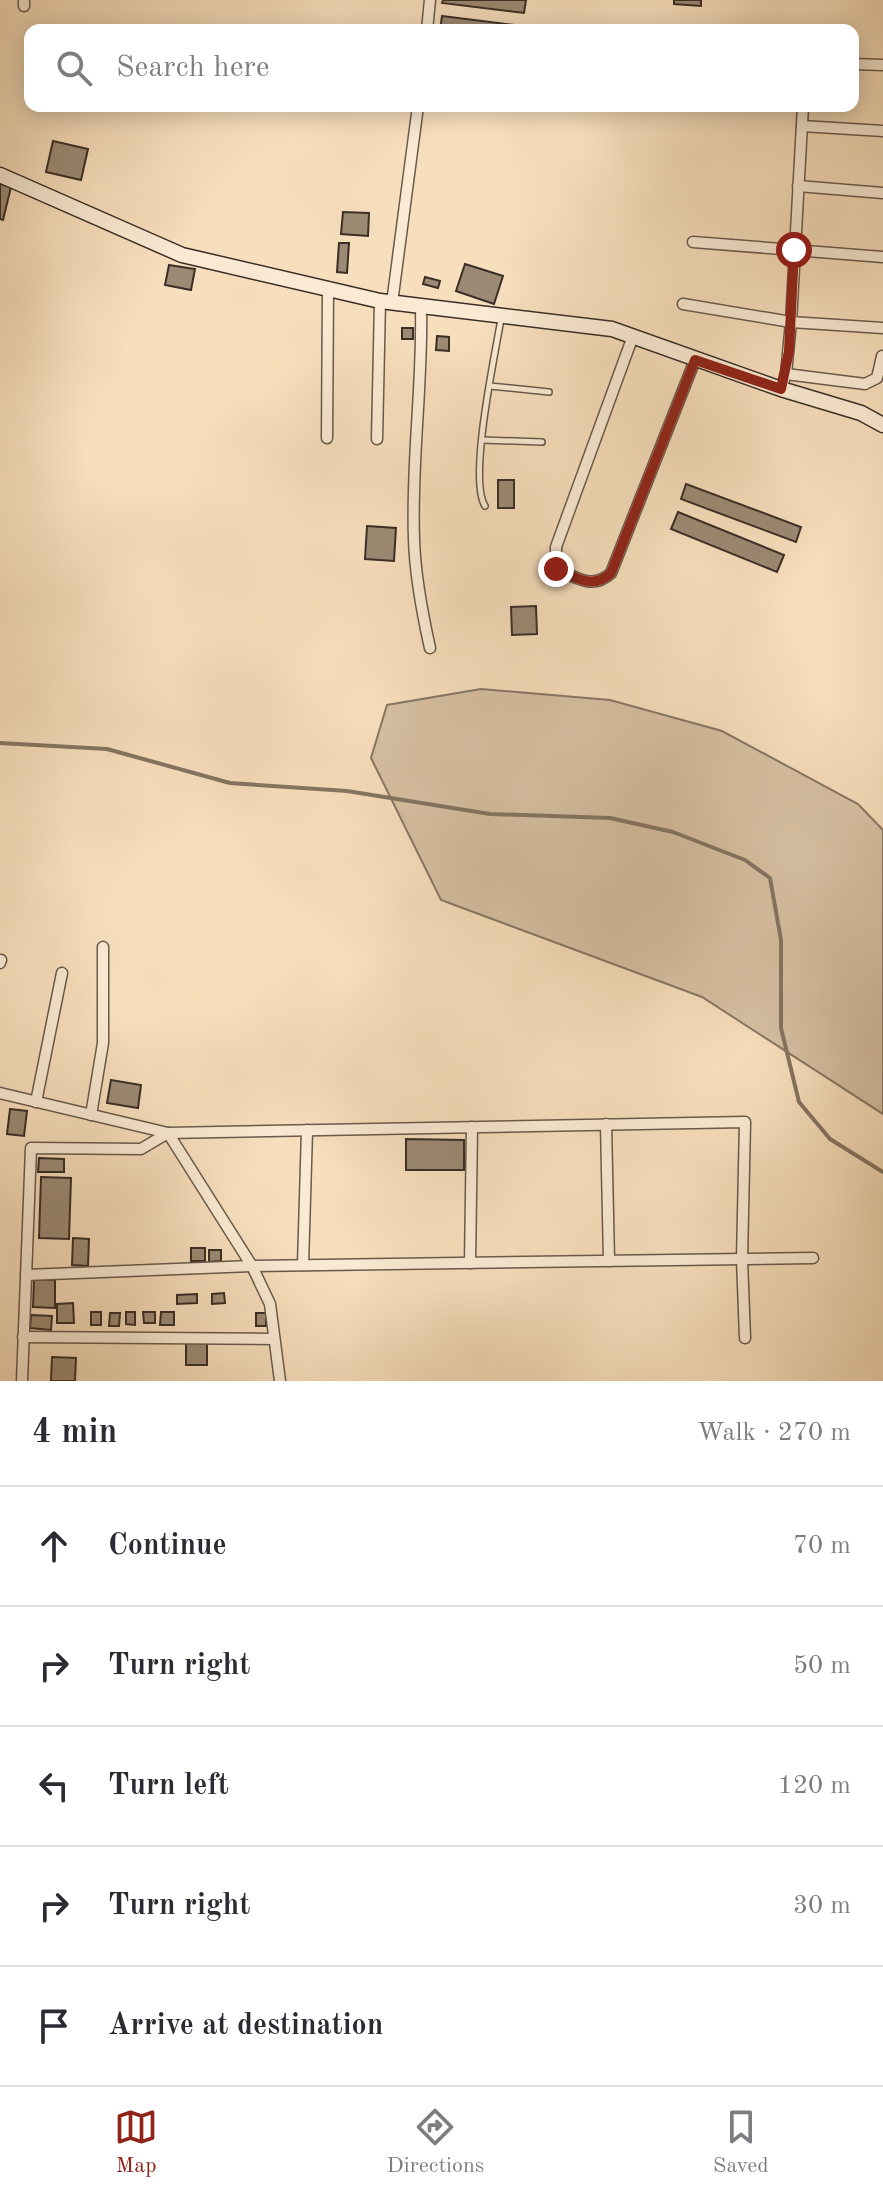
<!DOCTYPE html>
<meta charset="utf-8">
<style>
body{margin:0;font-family:"Old Standard TT",serif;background:#f2f2f3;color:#2b2b33}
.stop{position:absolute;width:24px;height:24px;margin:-18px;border:6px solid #8f2418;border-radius:50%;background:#fff}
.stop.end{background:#8f2418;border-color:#fff;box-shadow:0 2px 8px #0008}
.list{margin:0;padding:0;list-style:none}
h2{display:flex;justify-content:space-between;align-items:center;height:104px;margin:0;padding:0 32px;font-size:34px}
h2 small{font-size:26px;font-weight:400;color:#7c7c81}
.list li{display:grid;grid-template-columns:52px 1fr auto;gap:24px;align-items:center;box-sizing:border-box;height:120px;padding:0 32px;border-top:2px solid #e1e1e2}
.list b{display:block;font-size:30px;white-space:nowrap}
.list em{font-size:26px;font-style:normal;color:#7c7c81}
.icon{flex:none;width:44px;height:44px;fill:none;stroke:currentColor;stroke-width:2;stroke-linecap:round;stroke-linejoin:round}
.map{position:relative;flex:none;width:883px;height:1381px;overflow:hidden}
.search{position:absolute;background:#fff;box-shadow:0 4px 20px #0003;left:24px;right:24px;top:24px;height:88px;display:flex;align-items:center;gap:20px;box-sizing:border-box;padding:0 28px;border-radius:16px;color:#7c7c81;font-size:30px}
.sheet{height:704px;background:#fff}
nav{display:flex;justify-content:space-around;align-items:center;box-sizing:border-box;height:112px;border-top:2px solid #e1e1e2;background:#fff;font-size:22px;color:#7c7c81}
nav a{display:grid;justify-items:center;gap:4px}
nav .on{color:#8f2418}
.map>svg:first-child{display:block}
.green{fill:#d7c0a3;stroke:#887765;stroke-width:2}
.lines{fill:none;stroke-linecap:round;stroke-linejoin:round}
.stream{stroke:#857462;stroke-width:4}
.building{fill:#9c8a74;stroke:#3a2e27;stroke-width:2}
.lane-casing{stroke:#695a4c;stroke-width:8}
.street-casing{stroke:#695a4c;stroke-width:13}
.secondary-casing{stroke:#3a2e27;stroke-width:17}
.lane{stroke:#faead3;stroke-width:5}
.street{stroke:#faead3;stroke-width:10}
.secondary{stroke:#faead3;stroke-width:14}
.route{stroke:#8f2418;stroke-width:10}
</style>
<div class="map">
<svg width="883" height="1381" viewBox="0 0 883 1381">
<rect width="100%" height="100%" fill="#f7debc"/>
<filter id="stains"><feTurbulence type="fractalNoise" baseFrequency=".0025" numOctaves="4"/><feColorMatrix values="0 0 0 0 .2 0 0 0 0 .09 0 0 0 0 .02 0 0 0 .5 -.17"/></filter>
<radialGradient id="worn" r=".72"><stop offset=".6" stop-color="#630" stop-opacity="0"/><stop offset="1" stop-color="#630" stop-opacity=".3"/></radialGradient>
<polygon class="green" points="481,689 610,700 722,731 858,804 883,830 883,1114 702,997 441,900 371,758 387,705"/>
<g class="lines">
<polyline class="stream" points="0,743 107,749 230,783 347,791 490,814 610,818 673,832 745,860 770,878 781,940 781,1028 799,1102 830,1139 883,1172"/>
</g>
<g class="building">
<polygon points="443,0 526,0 524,13 442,3"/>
<polygon points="674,0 701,0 701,6 674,4"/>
<polygon points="442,16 523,26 523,30 440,30"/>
<polygon points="53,141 88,149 81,180 46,172"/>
<polygon points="0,184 11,187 3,220 0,219"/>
<polygon points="343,212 369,213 368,236 341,234"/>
<polygon points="339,243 349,243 347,273 337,272"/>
<polygon points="465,264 503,276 494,304 456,291"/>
<polygon points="169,265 195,269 191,290 165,285"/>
<polygon points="425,277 440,281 438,288 423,284"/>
<rect x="402" y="328" width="11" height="11"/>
<polygon points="437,336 449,337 449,351 436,350"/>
<rect x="498" y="480" width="16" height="28"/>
<polygon points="686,484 801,527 796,542 681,499"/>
<polygon points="678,512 784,555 777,572 671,529"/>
<polygon points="367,526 396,528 394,561 365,559"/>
<polygon points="536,606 537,634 512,635 511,607"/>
<polygon points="111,1080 141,1085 138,1108 107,1103"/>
<polygon points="10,1109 27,1111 24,1136 7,1134"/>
<polygon points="406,1139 464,1140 464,1170 406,1170"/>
<polygon points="39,1158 64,1159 64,1172 38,1172"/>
<polygon points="41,1177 71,1178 69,1239 39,1238"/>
<polygon points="73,1238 89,1239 88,1266 72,1265"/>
<rect x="191" y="1248" width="14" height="13"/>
<polygon points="209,1250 221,1250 221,1261 209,1262"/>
<polygon points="34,1279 55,1280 55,1308 33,1307"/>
<polygon points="224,1293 225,1303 212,1304 212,1294"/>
<polygon points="197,1294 197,1303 177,1304 177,1295"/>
<polygon points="73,1303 74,1323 57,1323 57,1304"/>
<rect x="91" y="1312" width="10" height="13"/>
<polygon points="126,1312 135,1312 135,1325 126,1324"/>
<polygon points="143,1312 155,1312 155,1323 144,1323"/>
<polygon points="161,1312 174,1312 174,1325 160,1325"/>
<polygon points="110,1313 120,1313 119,1326 109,1326"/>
<rect x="256" y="1313" width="10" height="13"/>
<polygon points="31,1315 52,1316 51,1330 30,1328"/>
<polygon points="186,1341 207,1342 207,1365 186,1365"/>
<polygon points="52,1357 76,1358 75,1381 51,1381"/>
</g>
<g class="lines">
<defs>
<g id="lane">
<polyline points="490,386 549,392"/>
<polyline points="482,440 542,442"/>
<path d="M 485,506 C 468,479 495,355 501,319"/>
</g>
<g id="street">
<polyline points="24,6 24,0"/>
<polyline points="427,30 430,0"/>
<polyline points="853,64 883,65"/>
<polyline points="802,126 883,131"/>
<polyline points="798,186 883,193"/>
<polyline points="693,242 883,257"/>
<polyline points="392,303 418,106"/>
<polyline points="683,304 791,322 883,328"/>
<path d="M 421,307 C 423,384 411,462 414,539 C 415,576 422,612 430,648"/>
<path d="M 633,336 L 556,547 L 556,569 C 577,578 593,590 611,573 L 695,360"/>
<polyline points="786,374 865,384 877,378 882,356"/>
<polyline points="781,389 786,374 791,322 803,106"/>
<polyline points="327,438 328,289"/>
<polyline points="377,439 380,301"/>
<polyline points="0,963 1,960"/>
<polyline points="0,1093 168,1133 745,1122 742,1259 745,1338"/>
<polyline points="36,1102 62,973"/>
<polyline points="91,1115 103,1043 103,947"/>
<polyline points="606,1124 609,1261"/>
<polyline points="470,1263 472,1127"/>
<polyline points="303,1265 307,1130"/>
<polyline points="26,1275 252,1266 813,1258"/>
<polyline points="23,1337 274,1339"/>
<polyline points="22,1381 31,1148 141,1149 168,1133 252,1266 270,1304 280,1381"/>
</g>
<polyline id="secondary" points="0,175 182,255 380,301 612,329 781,389 861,413 883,425"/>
</defs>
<use href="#lane" class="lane-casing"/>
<use href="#street" class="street-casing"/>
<use href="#secondary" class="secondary-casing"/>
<use href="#lane" class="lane"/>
<use href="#street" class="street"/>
<use href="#secondary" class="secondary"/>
</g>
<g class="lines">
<path class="route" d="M 556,569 C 577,578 593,590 611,573 L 695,360 L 781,389 L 789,351 L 794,250"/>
</g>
<rect width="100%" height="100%" filter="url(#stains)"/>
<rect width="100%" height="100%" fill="url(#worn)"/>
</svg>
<div class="stop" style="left:794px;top:250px"></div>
<div class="stop end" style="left:556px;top:569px"></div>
<div class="search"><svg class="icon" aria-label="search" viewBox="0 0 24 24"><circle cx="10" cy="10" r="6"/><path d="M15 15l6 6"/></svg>Search here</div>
</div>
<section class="sheet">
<h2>4 min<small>Walk · 270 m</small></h2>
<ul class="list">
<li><svg class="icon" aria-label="ahead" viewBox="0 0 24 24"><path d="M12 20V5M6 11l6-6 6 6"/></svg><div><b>Continue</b></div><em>70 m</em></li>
<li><svg class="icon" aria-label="right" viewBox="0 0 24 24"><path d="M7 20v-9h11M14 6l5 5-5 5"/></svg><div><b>Turn right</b></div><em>50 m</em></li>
<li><svg class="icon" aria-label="left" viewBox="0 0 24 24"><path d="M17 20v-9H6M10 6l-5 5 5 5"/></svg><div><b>Turn left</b></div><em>120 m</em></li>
<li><svg class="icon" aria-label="right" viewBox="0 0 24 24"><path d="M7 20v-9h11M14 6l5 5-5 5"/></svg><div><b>Turn right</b></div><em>30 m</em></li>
<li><svg class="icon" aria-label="arrive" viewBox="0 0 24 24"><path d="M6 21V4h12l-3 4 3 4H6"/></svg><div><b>Arrive at destination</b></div></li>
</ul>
</section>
<nav>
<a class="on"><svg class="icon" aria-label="map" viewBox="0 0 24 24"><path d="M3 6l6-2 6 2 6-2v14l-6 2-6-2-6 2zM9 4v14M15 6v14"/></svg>Map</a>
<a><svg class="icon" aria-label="directions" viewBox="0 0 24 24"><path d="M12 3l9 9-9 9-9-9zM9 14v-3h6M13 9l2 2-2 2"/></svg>Directions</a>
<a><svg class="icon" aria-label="saved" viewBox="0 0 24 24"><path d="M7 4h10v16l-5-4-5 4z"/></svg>Saved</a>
</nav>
